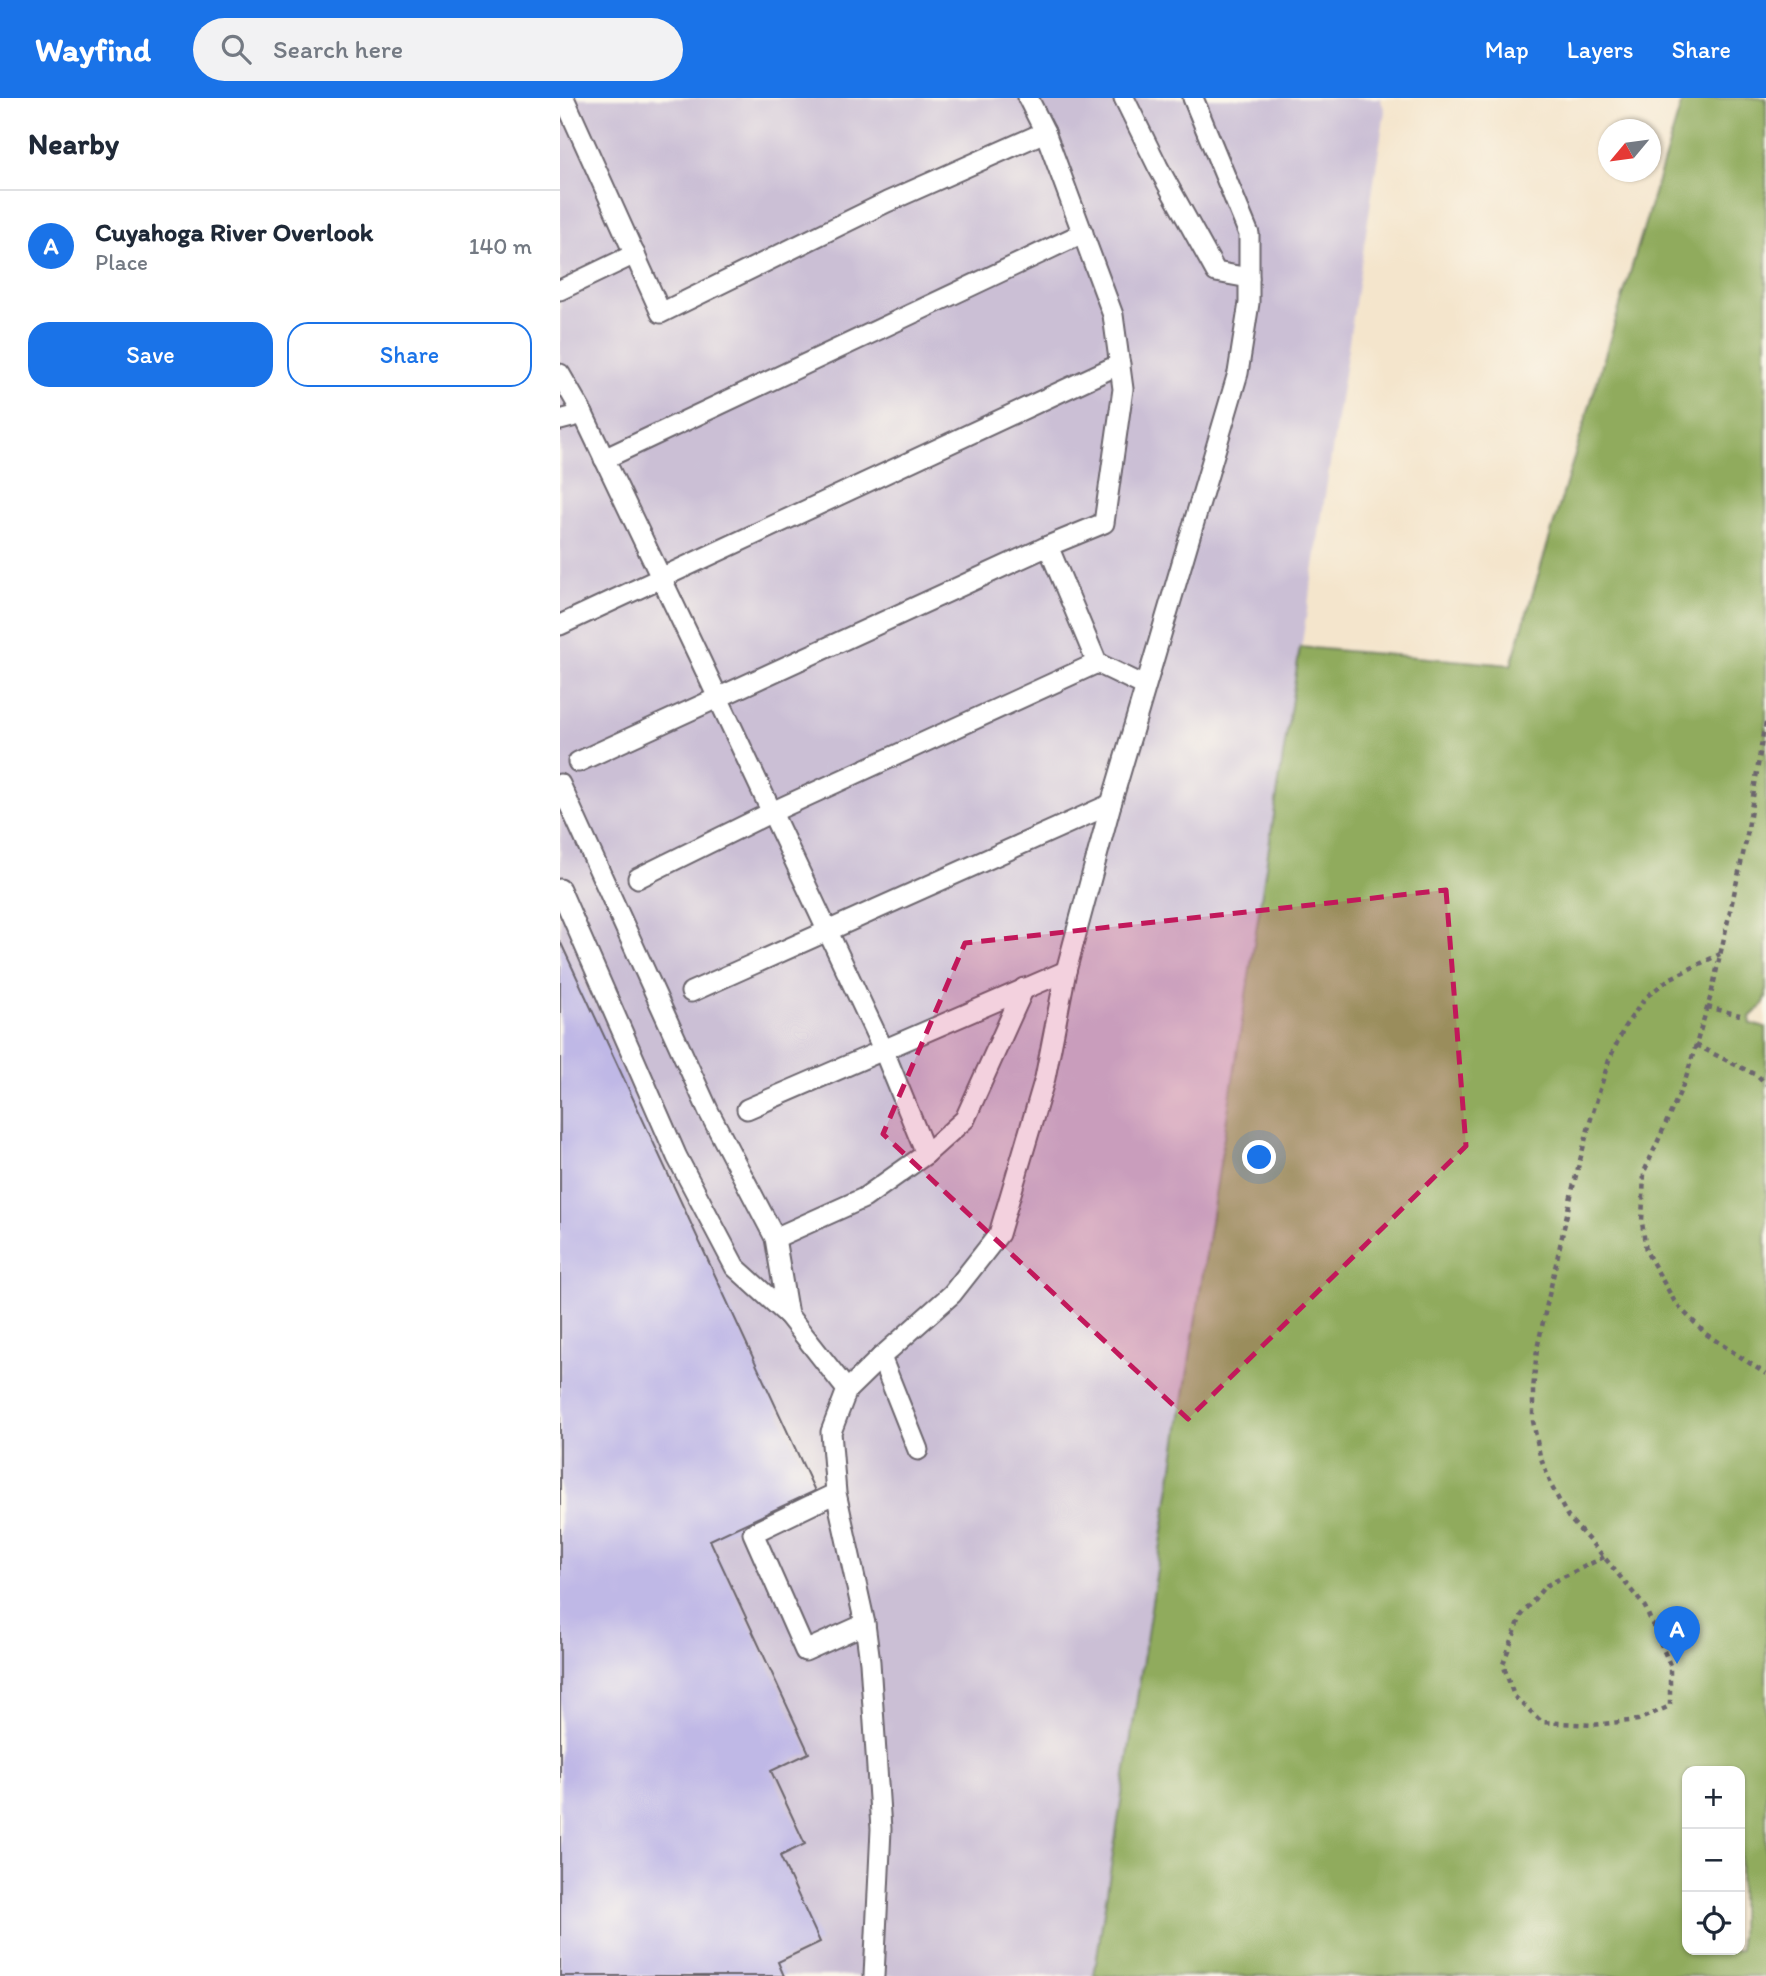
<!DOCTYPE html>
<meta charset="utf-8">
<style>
body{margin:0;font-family:Itim,sans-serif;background:#f2f2f3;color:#1f2937}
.controls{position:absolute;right:21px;bottom:21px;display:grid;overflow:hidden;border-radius:14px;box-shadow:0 2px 5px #0004}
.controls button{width:63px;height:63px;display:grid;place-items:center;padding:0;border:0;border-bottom:2px solid #e0e1e3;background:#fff;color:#1f2937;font:35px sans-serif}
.compass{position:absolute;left:1038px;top:21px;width:63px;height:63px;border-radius:50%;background:#fff;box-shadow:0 2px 5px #0004;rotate:241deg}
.you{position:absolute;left:700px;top:1060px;width:24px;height:24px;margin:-18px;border:5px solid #fff;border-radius:50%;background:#1a73e8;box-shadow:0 0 0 10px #1a73e833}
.badge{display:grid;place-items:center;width:46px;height:46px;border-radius:50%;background:#1a73e8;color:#fff;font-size:23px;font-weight:700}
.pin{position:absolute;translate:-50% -58px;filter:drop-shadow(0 2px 4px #0008)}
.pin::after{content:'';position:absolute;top:37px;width:24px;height:21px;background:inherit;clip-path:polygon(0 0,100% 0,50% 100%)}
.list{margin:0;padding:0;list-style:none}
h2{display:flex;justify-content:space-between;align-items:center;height:91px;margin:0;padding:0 28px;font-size:30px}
h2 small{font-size:23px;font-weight:400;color:#747a83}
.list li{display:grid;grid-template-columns:46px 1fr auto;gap:21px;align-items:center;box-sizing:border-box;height:112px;padding:0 28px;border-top:2px solid #e0e1e3}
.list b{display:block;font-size:26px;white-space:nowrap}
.list p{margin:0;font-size:23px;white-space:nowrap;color:#747a83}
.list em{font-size:23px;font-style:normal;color:#747a83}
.actions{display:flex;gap:14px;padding:21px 28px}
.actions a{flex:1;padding:16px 0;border:2px solid #1a73e8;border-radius:21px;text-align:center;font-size:24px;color:#1a73e8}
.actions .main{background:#1a73e8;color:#fff}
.icon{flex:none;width:38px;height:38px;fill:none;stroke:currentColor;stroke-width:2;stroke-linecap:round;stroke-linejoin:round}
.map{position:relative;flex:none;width:1206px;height:1878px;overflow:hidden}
header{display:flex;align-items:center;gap:42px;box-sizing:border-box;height:98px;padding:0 35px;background:#1a73e8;color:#fff}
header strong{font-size:33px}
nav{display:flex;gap:38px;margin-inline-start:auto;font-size:24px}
.search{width:490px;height:63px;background:#f2f2f3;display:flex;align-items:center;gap:18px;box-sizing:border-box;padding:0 24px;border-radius:38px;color:#747a83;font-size:26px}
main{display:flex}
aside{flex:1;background:#fff}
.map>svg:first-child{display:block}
.industrial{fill:#cbbfd5}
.forest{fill:#90ab5d;stroke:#59664c;stroke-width:2;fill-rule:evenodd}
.building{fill:#bfb8e6}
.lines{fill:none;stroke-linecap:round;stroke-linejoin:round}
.service-casing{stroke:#6c666e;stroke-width:23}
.path{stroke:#6c666e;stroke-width:4.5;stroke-dasharray:5 5;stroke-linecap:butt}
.service{stroke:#fff;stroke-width:19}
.marked{fill:#c2185b;fill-opacity:0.2;stroke:#c2185b;stroke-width:5;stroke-dasharray:14 9;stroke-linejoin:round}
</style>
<header>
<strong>Wayfind</strong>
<div class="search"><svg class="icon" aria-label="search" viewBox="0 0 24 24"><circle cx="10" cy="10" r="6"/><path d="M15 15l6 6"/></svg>Search here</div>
<nav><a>Map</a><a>Layers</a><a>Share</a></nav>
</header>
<main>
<aside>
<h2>Nearby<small></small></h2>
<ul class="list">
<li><span class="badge">A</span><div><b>Cuyahoga River Overlook</b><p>Place</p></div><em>140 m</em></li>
</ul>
<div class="actions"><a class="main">Save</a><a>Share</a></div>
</aside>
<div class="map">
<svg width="1206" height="1878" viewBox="0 0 1206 1878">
<rect width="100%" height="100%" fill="#fbf7ec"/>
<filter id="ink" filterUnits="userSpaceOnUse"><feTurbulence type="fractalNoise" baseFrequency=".0143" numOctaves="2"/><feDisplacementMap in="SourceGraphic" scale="14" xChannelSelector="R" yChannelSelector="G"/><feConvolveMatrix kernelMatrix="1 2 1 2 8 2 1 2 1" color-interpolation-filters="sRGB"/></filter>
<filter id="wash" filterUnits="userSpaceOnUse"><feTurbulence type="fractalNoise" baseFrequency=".00686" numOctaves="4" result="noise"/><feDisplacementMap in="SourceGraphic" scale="28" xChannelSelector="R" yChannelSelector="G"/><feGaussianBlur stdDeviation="1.57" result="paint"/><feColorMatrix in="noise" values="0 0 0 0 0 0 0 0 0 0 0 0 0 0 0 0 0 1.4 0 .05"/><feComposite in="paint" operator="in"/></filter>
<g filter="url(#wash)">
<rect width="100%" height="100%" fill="#f4e5cc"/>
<polygon class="industrial" points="0,0 820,0 825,13 534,1878 0,1878"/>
<path class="forest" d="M 1123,0 L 1206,0 L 1206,899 L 1203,907 L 1190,919 L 1191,926 L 1206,930 L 1206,1878 L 534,1878 L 740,549 L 951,567 ZM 1127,1673 L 1180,1673 L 1180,1852 L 1127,1852 Z"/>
<g id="blocks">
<polygon class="building" points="0,843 255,1393 150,1442 249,1655 211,1673 245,1746 220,1758 260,1844 218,1864 224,1878 0,1878"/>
</g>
</g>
<g filter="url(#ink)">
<use href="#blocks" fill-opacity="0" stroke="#6c666e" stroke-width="2"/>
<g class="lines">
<defs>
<g id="service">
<polyline points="4,0 101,215 327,104 485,34 468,0"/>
<polyline points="564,0 598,69 656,174 689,180"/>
<polyline points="485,34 553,217 563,291 544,425 488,448 537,565 585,588"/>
<polyline points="0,192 75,156"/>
<polyline points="0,276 23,316"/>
<polyline points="0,322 23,316 137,555 323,951 366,1056 405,1021 464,890"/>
<polyline points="44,361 523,135"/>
<polyline points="0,527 560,266"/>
<polyline points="18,664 488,448"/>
<polyline points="0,686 149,1014 215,1140 228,1217"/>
<polyline points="78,780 212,714 537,565"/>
<polyline points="0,791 117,1059 175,1169 228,1217 287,1292"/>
<polyline points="131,894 551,706"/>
<polyline points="187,1011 506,873"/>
<polyline points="215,1140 304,1100 366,1056"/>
<polyline points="321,1259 358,1352"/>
<polyline points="276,1395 193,1435 245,1553 305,1526 276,1395 271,1334 287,1292 321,1259 392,1196 439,1136 485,980 506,873 551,706 678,275 689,205 689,136 633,0"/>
<polyline points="305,1526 310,1564 321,1731 314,1878"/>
</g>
</defs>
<use href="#service" class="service-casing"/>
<g class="path">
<polyline points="1206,625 1203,636 1186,743 1151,897 1125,983 1084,1074 1082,1124 1086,1153 1116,1206 1146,1236 1206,1276"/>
<polyline points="1147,909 1180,917"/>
<polyline points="1136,947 1198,978 1206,986"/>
<polyline points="1044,1459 985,1488 961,1518 943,1566 954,1598 982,1624 1033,1627 1078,1622 1110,1608 1110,1567 1085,1509 1044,1459 1008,1419 992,1389 980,1358 973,1323 973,1292 977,1251 1013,1089 1030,1024 1049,962 1065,928 1086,899 1109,881 1160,856"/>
</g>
<use href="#service" class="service"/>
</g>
</g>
<path class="marked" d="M 886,792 L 906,1048 L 628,1321 L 323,1036 L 405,845 Z"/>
</svg>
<div class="controls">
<button>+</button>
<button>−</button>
<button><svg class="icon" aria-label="locate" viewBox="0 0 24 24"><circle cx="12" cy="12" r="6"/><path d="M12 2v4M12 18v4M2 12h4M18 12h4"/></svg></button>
</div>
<svg class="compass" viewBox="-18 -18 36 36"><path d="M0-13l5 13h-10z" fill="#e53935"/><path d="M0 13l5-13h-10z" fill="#747a83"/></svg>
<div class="you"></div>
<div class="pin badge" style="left:1117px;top:1566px">A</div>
</div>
</main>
